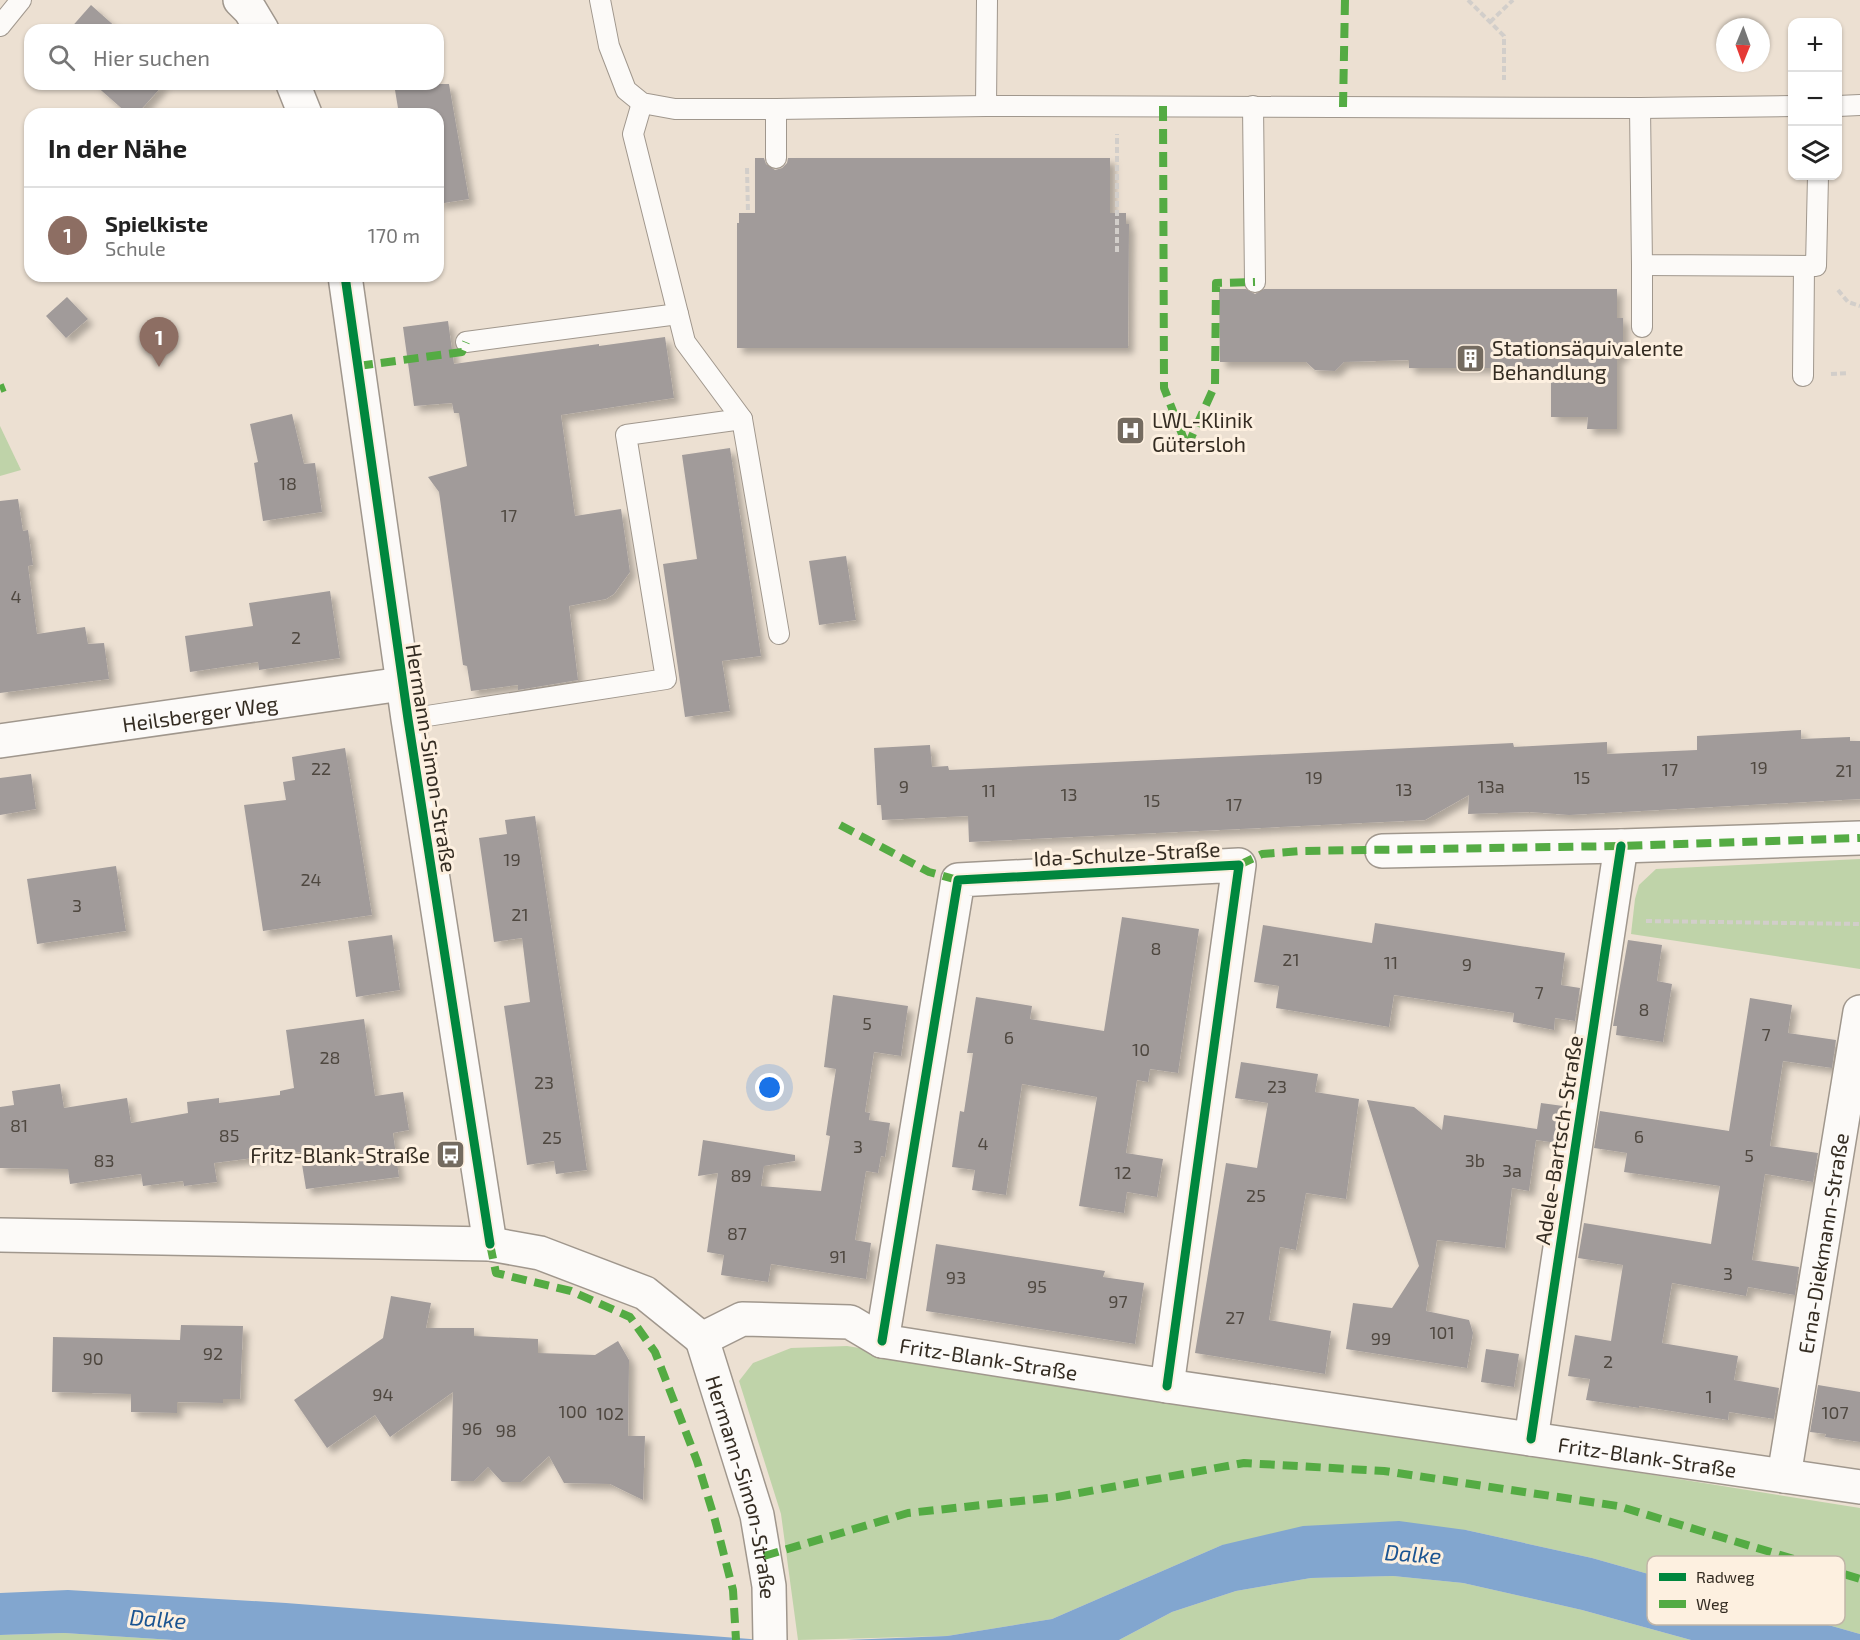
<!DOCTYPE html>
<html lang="de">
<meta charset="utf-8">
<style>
body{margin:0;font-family:"Exo 2",sans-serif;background:#f6f6f6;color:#222}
.controls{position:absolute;right:18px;top:18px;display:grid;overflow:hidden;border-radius:12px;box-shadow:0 2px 4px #0004}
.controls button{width:54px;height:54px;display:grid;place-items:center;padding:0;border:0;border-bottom:2px solid #e0e0e0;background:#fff;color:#222;font:30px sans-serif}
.compass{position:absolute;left:1716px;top:18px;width:54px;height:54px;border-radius:50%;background:#fff;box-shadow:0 2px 4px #0004;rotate:181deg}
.you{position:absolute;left:770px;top:1088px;width:21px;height:21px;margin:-15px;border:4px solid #fff;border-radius:50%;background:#1a73e8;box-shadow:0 0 0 9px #1a73e833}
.badge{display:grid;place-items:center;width:39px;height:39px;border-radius:50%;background:#2563eb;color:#fff;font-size:20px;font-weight:700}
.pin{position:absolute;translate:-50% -50px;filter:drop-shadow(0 2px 3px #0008)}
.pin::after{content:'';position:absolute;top:32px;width:21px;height:18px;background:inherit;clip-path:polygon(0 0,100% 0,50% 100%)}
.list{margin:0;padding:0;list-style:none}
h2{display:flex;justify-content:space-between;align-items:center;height:78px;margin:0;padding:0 24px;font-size:26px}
h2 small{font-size:20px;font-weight:400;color:#767676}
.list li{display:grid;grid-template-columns:39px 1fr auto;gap:18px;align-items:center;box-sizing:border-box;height:96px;padding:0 24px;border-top:2px solid #e0e0e0}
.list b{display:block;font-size:22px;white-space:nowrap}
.list p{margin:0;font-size:20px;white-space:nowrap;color:#767676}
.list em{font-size:20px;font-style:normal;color:#767676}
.icon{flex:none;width:33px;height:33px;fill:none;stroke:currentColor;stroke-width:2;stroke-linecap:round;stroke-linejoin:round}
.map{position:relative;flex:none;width:1860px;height:1640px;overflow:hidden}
.search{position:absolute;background:#fff;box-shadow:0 2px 4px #0004;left:24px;top:24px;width:420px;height:66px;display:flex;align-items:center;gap:15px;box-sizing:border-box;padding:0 21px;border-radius:18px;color:#767676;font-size:22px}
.panel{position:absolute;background:#fff;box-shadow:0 2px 4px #0004;left:24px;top:108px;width:420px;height:174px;border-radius:18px}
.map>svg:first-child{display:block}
.green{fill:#bfd3a9}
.water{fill:#82a6cf}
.building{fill:#a19b9a;filter:url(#shadow)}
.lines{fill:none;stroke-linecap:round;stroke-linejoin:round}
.lane-casing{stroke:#a0978d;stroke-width:22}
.street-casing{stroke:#a0978d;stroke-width:36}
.path{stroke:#d2ceca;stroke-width:4;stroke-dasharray:6 3;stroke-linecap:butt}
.lane{stroke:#fcfaf8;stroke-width:20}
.street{stroke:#fcfaf8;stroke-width:33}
.quiet{stroke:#54ab43;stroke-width:8;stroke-dasharray:15 8;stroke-linecap:butt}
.cycleway-casing{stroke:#fdf0e0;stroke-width:13}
.cycleway{stroke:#00873e;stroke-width:9}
.labels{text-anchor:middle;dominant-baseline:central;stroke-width:6;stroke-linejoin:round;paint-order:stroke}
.number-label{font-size:18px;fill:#4f4840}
.poi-label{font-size:21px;fill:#342c22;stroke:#fdf0e0;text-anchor:start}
.street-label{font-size:21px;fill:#342c22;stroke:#fdf0e0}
.water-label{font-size:22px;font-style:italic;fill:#1b5491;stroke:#fdf0e0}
.key{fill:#fdf0e0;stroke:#c1b5a7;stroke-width:1.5}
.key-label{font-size:16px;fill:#342c22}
</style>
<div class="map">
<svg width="1860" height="1640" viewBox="0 0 1860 1640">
<defs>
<filter id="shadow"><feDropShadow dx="5.5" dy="5.5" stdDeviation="3" flood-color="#0004"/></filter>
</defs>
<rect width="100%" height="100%" fill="#ece0d2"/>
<g class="green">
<polygon points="0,426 21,470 0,476"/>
<polygon points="1860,859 1860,969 1631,934 1635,899 1639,885 1656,869"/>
<polygon points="847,1346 1860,1508 1860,1634 1592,1558 1466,1530 1222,1545 1052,1619 947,1636 798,1640 781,1514 739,1381 753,1363 791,1348"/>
<polygon points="1393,1576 1463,1583 1582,1610 1691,1640 1119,1640 1172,1612 1236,1591 1311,1578"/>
<polygon points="64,1633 173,1640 0,1640 0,1635"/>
</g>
<g class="water">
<polygon points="1399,1521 1466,1530 1592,1558 1860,1634 1860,1640 1691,1640 1582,1610 1463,1583 1393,1576 1311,1578 1236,1591 1172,1612 1119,1640 846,1640 947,1636 1052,1619 1222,1545 1303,1526"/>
<polygon points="68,1590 286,1603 763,1640 173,1640 64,1633 0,1635 0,1593"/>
</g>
<g class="building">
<polygon points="91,5 119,30 69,30"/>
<polygon points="94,84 164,84 137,114 128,114"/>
<polygon points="394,84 449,84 469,199 438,204 438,114 399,114"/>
<polygon points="755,158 764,158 766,164 775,170 782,168 787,163 788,158 1110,158 1110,213 1126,213 1126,224 1129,224 1128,348 737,348 737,223 739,223 739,213 755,213"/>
<polygon points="1219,289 1246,289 1255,294 1264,289 1617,289 1617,318 1623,318 1623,357 1617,357 1617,429 1587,429 1588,417 1551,417 1551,368 1409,368 1409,360 1344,362 1335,371 1315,370 1306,362 1220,362"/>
<polygon points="67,297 88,319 66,338 46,316"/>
<polygon points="448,321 454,364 599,344 599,346 665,337 674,398 561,415 575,516 621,509 630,572 614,594 606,599 569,606 578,680 518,690 518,685 471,691 467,666 463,665 439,492 428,477 467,466 459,413 454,413 452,403 414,406 403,327"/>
<polygon points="292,414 304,464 315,463 322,512 263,521 254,463 258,462 250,424"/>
<polygon points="730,448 761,656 722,661 730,711 685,717 663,564 697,559 682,455"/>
<polygon points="18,499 23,531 28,530 33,565 28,566 37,634 85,627 88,644 104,643 109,679 0,693 0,501"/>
<polygon points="846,556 856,620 819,625 809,561"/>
<polygon points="330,591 340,658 259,670 258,662 190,672 185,636 253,626 249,603"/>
<polygon points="1801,730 1801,739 1850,737 1850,741 1860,741 1860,799 1569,815 1530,812 1468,814 1469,795 1425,820 969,842 968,816 882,820 881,805 877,805 874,748 930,745 932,767 948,766 949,770 1513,743 1514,747 1607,742 1607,754 1697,750 1697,736"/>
<polygon points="345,748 372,915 263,931 244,805 286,800 283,782 295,780 292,757"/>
<polygon points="31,774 36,809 0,815 0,778"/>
<polygon points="535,816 587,1170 556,1174 554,1161 527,1165 504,1006 530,1002 522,938 494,942 479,838 507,834 505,820"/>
<polygon points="116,866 126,931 37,944 27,879"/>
<polygon points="1122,917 1199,929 1178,1073 1150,1069 1148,1082 1137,1080 1126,1153 1163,1159 1157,1197 1127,1192 1124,1213 1079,1206 1097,1097 1022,1084 1006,1195 972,1190 975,1170 952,1167 960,1111 964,1112 973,1053 967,1053 976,997 1032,1006 1030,1019 1104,1031"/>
<polygon points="1375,923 1565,953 1561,985 1580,988 1575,1021 1555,1018 1554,1030 1513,1022 1514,1013 1394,995 1389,1027 1276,1008 1279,986 1254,982 1263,925 1372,943"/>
<polygon points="392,935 400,990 356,997 348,941"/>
<polygon points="1628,940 1662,945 1657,981 1672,984 1663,1042 1616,1035 1617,1026 1613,1026"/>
<polygon points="833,995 908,1006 901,1056 874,1052 865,1112 870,1113 869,1120 890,1123 885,1157 881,1156 878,1173 866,1171 855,1240 871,1243 866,1279 771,1264 768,1282 721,1275 724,1255 707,1252 718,1173 698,1176 703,1140 795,1155 795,1161 764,1166 761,1186 821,1191 830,1136 826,1135 836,1069 824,1067"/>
<polygon points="1750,998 1792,1005 1788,1033 1836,1040 1832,1068 1783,1061 1770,1146 1818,1153 1813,1182 1765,1174 1752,1260 1799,1267 1795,1295 1748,1287 1746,1296 1672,1283 1662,1343 1738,1356 1734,1380 1779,1388 1774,1419 1729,1412 1728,1420 1639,1406 1639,1408 1586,1400 1590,1379 1568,1376 1575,1335 1611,1341 1623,1265 1578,1258 1584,1223 1711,1244 1720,1186 1624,1172 1627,1153 1594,1148 1600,1111 1729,1131"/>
<polygon points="364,1019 375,1096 403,1092 409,1130 393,1133 399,1177 306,1189 300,1152 214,1163 217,1182 184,1186 183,1181 143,1186 141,1174 70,1184 68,1169 0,1168 0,1107 14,1105 12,1091 60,1084 64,1108 127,1098 131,1123 188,1113 187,1102 219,1098 219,1103 280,1095 280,1091 294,1088 286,1030"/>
<polygon points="1241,1062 1318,1074 1315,1092 1359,1099 1346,1199 1306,1193 1296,1250 1280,1247 1269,1320 1331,1331 1325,1374 1195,1353 1226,1163 1257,1168 1268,1103 1235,1098"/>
<polygon points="1367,1100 1414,1107 1442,1130 1444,1115 1537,1129 1541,1103 1563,1106 1557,1143 1536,1140 1529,1191 1512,1188 1505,1248 1437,1240 1426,1311 1469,1320 1473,1333 1467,1368 1346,1349 1353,1303 1392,1308 1419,1266"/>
<polygon points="936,1244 1105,1271 1103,1277 1144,1283 1135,1344 926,1311"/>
<polygon points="391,1296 431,1303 426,1328 474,1328 474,1336 538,1339 538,1353 595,1355 618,1341 629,1360 628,1436 645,1436 643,1500 610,1484 564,1483 549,1456 521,1482 502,1482 488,1467 474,1481 451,1481 453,1392 390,1437 375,1415 327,1448 294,1400 383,1338"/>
<polygon points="181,1325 243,1326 240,1399 223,1399 223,1403 177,1402 177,1413 131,1412 131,1394 52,1392 53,1337 180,1340"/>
<polygon points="1486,1349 1519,1354 1514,1387 1481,1382"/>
<polygon points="1818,1385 1860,1392 1860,1442 1825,1437 1826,1434 1810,1432"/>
</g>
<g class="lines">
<defs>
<g id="lane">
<polyline points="600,0 609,46 626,90 642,103 675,109 776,109 986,106 1640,108 1792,106"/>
<polyline points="0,26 21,0"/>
<polyline points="642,103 633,134 685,342 742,419 779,634"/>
<polyline points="986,106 987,0"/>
<polyline points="1253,106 1255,282"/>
<polyline points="1838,106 1860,105"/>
<polyline points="1640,108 1642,265 1816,266 1818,176"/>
<polyline points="776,158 776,109"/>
<polyline points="1642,265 1642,327"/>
<polyline points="466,342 678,314"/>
<polyline points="1803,376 1804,266"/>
<polyline points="408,719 666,679 626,435 742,419"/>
</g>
<g id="street">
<polyline points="240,0 250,10 262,30"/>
<polyline points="293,84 305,114"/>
<polyline points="345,276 408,719 490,1244"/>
<path id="s1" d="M 0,741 L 402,684"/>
<polyline points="1382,851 1621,846 1860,838"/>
<polyline points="0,1235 490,1244 540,1253 645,1293 702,1339"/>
<path id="s2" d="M 702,1339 L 742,1319 L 850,1322 L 882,1341 L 1167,1386 L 1860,1487"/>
<path id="s3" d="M 702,1339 L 757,1515 L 769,1586 L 770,1640"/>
<polyline points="882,1341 958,880 1239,865 1167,1386"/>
<polyline points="1531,1439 1621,846"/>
<path id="s4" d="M 1784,1476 L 1860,1012"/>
</g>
</defs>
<use href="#lane" class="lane-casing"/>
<use href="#street" class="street-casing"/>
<g class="path">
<polyline points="1468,0 1504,36 1504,80"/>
<polyline points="1490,22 1513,0"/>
<polyline points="747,168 748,213"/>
<polyline points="1117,252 1117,134"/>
<polyline points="1838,290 1848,302 1860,306"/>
<polyline points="1831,374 1849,373"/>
<polyline points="1646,921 1860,924"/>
</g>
<use href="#lane" class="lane"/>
<use href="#street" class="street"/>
<g class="quiet">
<polyline points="1163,106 1164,388 1187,447"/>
<polyline points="1343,107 1345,0"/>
<polyline points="358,366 462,352 466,342"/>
<polyline points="0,389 5,387"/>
<polyline points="1187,447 1215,385 1216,283 1255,282"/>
<polyline points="840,825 929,872 958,880"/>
<polyline points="1239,865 1262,854 1302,851 1621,846 1860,838"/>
<polyline points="490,1244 496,1273 571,1291 630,1317 655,1352 697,1461 715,1520 733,1590 736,1640"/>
<polyline points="764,1556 908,1513 1057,1497 1244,1463 1384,1471 1618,1506 1860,1579"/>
</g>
<defs>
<g id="cycleway">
<polyline points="345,276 408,719 490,1244"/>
<polyline points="882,1341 958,880 1239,865 1167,1386"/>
<polyline points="1531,1439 1621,846"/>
</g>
</defs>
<use href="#cycleway" class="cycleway-casing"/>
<use href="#cycleway" class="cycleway"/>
</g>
<defs>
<symbol id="building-square" viewBox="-11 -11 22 22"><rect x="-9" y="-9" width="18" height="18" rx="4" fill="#746b60" stroke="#fdf0e0"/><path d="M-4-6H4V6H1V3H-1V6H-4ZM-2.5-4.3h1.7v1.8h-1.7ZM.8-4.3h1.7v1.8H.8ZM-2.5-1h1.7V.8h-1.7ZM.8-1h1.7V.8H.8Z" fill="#fff"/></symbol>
<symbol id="hospital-square" viewBox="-11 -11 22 22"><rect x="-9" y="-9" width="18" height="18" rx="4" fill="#746b60" stroke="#fdf0e0"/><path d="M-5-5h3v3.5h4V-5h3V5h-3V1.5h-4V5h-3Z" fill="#fff"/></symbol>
<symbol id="bus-square" viewBox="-11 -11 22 22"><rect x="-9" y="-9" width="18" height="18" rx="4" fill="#746b60" stroke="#fdf0e0"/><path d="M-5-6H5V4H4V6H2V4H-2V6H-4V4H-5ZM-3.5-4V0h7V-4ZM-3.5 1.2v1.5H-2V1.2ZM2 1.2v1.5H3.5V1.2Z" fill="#fff"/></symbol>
</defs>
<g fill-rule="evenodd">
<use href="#building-square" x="1454" y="342" width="33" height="33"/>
<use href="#hospital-square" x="1114" y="414" width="33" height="33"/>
<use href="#bus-square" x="434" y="1138" width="33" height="33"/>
</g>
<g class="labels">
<g class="number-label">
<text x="288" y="483">18</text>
<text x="509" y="515">17</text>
<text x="16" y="596">4</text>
<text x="296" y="637">2</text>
<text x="1759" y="767">19</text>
<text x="321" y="768">22</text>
<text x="1670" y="769">17</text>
<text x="1844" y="770">21</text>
<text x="1314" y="777">19</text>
<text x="1582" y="777">15</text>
<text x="904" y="786">9</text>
<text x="1491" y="786">13a</text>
<text x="1404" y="789">13</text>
<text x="989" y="790">11</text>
<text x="1069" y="794">13</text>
<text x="1152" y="800">15</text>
<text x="1234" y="804">17</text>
<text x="512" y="859">19</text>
<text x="311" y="879">24</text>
<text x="77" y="905">3</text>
<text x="520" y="914">21</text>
<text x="1156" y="948">8</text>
<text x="1291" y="959">21</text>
<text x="1391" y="962">11</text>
<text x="1467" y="964">9</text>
<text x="1539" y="992">7</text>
<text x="1644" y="1009">8</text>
<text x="867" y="1023">5</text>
<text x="1766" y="1034">7</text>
<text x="1009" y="1037">6</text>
<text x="1141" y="1049">10</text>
<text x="330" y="1057">28</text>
<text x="544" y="1082">23</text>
<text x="1277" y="1086">23</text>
<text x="19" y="1125">81</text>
<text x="229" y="1135">85</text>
<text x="1639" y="1136">6</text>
<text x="552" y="1137">25</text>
<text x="983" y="1143">4</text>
<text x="858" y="1146">3</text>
<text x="1749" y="1155">5</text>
<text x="104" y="1160">83</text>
<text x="1475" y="1160">3b</text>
<text x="1512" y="1170">3a</text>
<text x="1123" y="1172">12</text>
<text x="741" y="1175">89</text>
<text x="1256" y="1195">25</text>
<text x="737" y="1233">87</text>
<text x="838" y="1256">91</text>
<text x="1728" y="1273">3</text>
<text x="956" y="1277">93</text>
<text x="1037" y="1286">95</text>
<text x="1118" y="1301">97</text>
<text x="1235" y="1317">27</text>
<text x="1442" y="1332">101</text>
<text x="1381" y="1338">99</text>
<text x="213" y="1353">92</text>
<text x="93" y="1358">90</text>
<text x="1608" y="1361">2</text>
<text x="383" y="1394">94</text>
<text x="1709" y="1396">1</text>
<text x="573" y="1411">100</text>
<text x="1835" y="1412">107</text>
<text x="610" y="1413">102</text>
<text x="472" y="1428">96</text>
<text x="506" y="1430">98</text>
</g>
<g class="poi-label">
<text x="1492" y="347">Stationsäquivalente<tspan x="1492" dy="24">Behandlung</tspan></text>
<text x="1152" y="419">LWL-Klinik<tspan x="1152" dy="24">Gütersloh</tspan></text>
<text x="430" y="1154" text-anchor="end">Fritz-Blank-Straße</text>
</g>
<g class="street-label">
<text stroke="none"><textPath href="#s1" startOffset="202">Heilsberger Weg</textPath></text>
<text transform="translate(432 758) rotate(81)">Hermann-Simon-Straße</text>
<text transform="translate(1127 853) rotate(-3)">Ida-Schulze-Straße</text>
<text transform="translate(1558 1140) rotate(-81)">Adele-Bartsch-Straße</text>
<text stroke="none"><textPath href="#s4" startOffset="236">Erna-Diekmann-Straße</textPath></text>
<text stroke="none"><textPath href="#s2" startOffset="298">Fritz-Blank-Straße</textPath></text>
<text stroke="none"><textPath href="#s2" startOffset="964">Fritz-Blank-Straße</textPath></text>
<text stroke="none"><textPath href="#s3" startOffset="154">Hermann-Simon-Straße</textPath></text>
</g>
<g class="water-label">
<text transform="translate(1413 1553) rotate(4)">Dalke</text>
<text transform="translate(158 1618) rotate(4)">Dalke</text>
</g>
</g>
<rect x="1647" y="1556" width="198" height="69" rx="9" class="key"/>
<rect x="1659" y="1573" width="27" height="8" fill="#00873e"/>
<rect x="1659" y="1600" width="27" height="8" fill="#54ab43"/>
<g class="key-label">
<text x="1696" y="1583">Radweg</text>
<text x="1696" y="1610">Weg</text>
</g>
</svg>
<div class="controls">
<button>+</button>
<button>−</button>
<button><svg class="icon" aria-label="layers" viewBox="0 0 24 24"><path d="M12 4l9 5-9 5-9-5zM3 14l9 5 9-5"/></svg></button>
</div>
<svg class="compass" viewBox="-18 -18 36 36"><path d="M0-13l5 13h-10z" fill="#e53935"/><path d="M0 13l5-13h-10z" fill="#767676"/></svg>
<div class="you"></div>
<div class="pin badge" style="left:159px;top:367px;background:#8d6e63">1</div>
<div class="search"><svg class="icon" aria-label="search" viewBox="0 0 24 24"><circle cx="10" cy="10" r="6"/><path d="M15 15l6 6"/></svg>Hier suchen</div>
<section class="panel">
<h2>In der Nähe<small></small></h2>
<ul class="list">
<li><span class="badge" style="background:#8d6e63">1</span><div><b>Spielkiste</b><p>Schule</p></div><em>170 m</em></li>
</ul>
</section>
</div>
